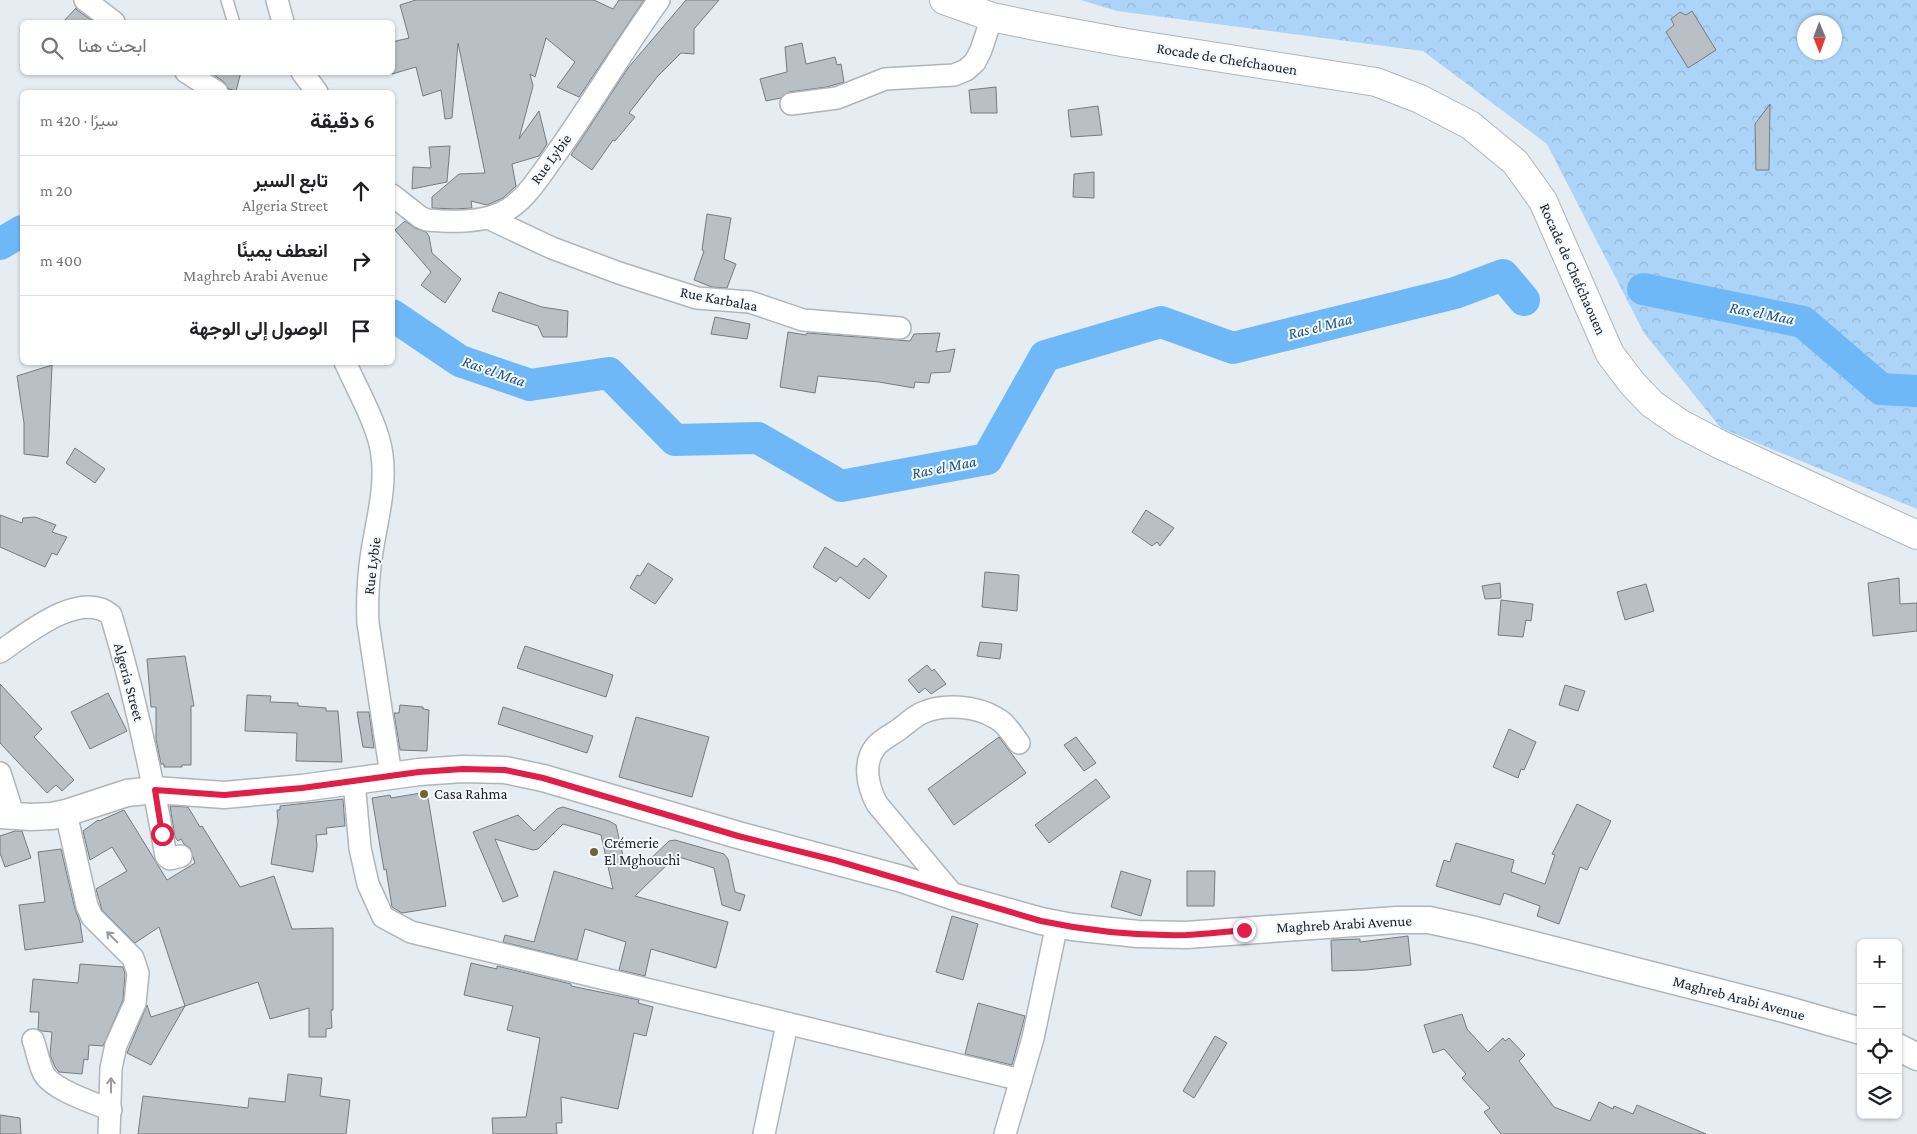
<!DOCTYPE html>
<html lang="ar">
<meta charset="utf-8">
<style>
body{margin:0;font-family:"Crimson Pro",Vazirmatn,serif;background:#f2f2f2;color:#202124;direction:rtl}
.controls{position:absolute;right:15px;bottom:15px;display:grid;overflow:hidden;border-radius:8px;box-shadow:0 1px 4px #0004}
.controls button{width:45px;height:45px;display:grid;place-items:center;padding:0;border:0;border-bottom:1px solid #e0e0e0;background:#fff;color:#202124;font:25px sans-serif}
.compass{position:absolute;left:1797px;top:15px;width:45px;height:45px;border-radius:50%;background:#fff;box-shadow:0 1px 4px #0004;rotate:179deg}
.stop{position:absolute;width:15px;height:15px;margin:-11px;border:4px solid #e11d48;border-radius:50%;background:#fff}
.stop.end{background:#e11d48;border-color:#fff;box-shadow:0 1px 5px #0008}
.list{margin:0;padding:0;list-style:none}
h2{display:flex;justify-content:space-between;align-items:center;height:65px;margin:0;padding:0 20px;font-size:21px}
h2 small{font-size:16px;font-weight:400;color:#757577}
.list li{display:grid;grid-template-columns:32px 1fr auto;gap:15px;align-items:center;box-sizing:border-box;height:70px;padding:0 20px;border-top:1px solid #e0e0e0}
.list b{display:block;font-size:19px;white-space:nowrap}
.list p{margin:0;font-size:16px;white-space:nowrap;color:#757577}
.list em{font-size:16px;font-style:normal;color:#757577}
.icon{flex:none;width:28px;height:28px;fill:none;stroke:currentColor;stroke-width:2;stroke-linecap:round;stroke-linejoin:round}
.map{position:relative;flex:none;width:1917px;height:1134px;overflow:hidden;direction:ltr}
.search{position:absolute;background:#fff;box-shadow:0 1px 4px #0004;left:20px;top:20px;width:375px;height:55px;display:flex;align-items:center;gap:12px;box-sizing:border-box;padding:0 18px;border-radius:8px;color:#757577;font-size:19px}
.panel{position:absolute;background:#fff;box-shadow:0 1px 4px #0004;left:20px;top:90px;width:375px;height:275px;border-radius:8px;direction:rtl}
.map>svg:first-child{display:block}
.forest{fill:url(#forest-crowns);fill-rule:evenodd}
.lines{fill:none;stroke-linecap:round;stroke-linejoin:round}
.river{stroke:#6fb8f7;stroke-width:32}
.building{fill:#b8bfc5;stroke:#757b81}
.service-casing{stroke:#afb5bb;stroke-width:14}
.minor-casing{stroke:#afb5bb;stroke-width:24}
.tertiary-casing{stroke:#afb5bb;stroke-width:29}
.secondary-casing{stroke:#afb5bb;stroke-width:30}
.service{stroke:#fff;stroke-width:11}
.minor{stroke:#fff;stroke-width:21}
.tertiary{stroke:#fff;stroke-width:26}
.secondary{stroke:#fff;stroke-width:28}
.oneway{stroke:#9b9c9d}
.route{stroke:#e11d48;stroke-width:6}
.poi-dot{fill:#706431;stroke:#f3f9fe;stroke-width:2}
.labels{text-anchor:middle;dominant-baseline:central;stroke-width:4;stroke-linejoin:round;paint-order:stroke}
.street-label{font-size:15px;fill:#212325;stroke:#f3f9fe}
.poi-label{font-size:15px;fill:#212325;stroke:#f3f9fe;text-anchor:start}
.water-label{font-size:16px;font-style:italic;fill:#1c507a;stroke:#f3f9fe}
</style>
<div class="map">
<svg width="1917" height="1134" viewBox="0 0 1917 1134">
<defs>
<pattern id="forest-crowns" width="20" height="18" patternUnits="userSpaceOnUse" patternTransform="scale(1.25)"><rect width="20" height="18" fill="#acd4f8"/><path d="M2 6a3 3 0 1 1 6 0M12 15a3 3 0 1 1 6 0" fill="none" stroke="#94b6d4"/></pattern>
</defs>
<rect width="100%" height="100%" fill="#e5ecf2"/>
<path class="forest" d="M 1081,0 L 1917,0 L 1917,509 L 1721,428 L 1644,333 L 1547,144 L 1423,51 L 1117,11 ZM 1804,22 L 1834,22 L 1834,52 L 1804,52 Z"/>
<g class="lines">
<g class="river">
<polyline points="0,244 22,231"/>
<polyline points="1643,289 1803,322 1881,389 1917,391"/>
<polyline points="392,315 460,361 530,385 609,373 675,440 758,438 841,486 987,459 1045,356 1161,322 1233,348 1455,293 1503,275 1524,300"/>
</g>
</g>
<g class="building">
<polygon points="416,0 594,0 613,9 619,0 644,0 579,97 557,87 575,62 546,38 535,77 530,74 533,86 519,139 539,111 547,144 539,156 512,164 516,186 503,198 487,205 471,201 472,208 455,209 432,208 432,197 459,174 485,173 458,43 452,118 445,119 441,90 423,96 416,67 392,74 392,42 409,38 400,5"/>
<polygon points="686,0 719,0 694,29 694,54 681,53 657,77 629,113 635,117 615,141 613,140 592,170 571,155 628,68"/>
<polygon points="76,8 77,10 94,22 63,22"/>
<polygon points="1692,11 1716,50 1688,68 1666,32 1674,25 1671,19 1680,12 1686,15"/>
<polygon points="802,43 806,64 835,57 837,65 841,64 844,82 827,87 789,92 781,98 766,101 760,79 787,72 785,47"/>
<polygon points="210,72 241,72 236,91 229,89 224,82"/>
<polygon points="996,87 997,113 971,113 969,90"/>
<polygon points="1770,104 1769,170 1756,170 1755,124"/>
<polygon points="1098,106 1102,135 1071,137 1068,110"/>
<polygon points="450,146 447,182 412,189 413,167 431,168 429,147"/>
<polygon points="1094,172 1094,198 1073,197 1074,174"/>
<polygon points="707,214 731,218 724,259 736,264 727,288 712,287 694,280 704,251 702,250"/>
<polygon points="405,221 415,228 426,232 429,236 432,253 461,279 445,303 421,285 431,272 395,230"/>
<polygon points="499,292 542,307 568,311 567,337 543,337 538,326 492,311"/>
<polygon points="715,317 750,324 747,339 711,334"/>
<polygon points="788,332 806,335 807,333 910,341 914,334 940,333 936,352 955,349 950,372 931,373 929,383 915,382 914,388 879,382 818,376 815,393 780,387"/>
<polygon points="52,365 48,457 24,454 24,423 17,376"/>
<polygon points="75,448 105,469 95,483 66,463"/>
<polygon points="1146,510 1174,528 1160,546 1157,542 1152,546 1132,532"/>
<polygon points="0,515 22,523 23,518 35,517 56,525 52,532 67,537 57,555 52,553 45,567 0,547"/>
<polygon points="825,547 857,567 864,558 887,576 869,599 840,577 836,582 813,567"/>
<polygon points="648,563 673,579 655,604 630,588 637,575 640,576"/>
<polygon points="985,572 1019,575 1017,611 982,607"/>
<polygon points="1899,578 1900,604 1917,603 1917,631 1873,636 1868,583"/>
<polygon points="1500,583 1501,598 1485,599 1482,586"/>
<polygon points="1646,584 1654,611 1625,620 1617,592"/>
<polygon points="1501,600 1533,604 1531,621 1526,620 1523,637 1498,635"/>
<polygon points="980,642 1002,644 1000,659 977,656"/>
<polygon points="525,646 613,675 606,697 517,668"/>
<polygon points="185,656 194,706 191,706 191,765 182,765 182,767 164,767 164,764 161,764 156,739 156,707 151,707 147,659"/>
<polygon points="927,665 932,671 934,669 946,684 931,694 925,688 919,693 908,680"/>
<polygon points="0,684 42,729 34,737 74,780 62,791 56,785 47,793 0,743"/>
<polygon points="1565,685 1585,691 1578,711 1559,705"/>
<polygon points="108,693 127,731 90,749 71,712"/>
<polygon points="247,695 271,696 270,702 298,703 298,706 326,708 326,711 338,711 342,762 296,761 297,733 245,731"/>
<polygon points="400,705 423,707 423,709 429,710 427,751 400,750 394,713 399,713"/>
<polygon points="503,707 593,736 587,753 498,724"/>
<polygon points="357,712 369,712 374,748 363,747"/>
<polygon points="636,717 709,737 692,797 619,777"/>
<polygon points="1509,729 1536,742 1524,770 1521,769 1518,778 1493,767"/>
<polygon points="999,737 1026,773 954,825 928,789"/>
<polygon points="1076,737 1096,763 1084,771 1064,745"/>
<polygon points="1096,779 1110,797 1049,843 1035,825"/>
<polygon points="427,792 446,906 402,913 392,907 386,869 384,870 372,798 390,795 391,798"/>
<polygon points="343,799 345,826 326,828 327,834 316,835 317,846 313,872 271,864 278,822 277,810 280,810 280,806"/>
<polygon points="1577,804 1611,821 1587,870 1580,867 1559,924 1537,916 1540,906 1504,893 1500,905 1436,886 1444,860 1450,862 1456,843 1514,860 1511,872 1545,884 1555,855 1552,854"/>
<polygon points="170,806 188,807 200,827 202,826 240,887 274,876 292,929 333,928 333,1010 331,1010 332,1028 326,1029 326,1037 309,1037 309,1008 270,1019 258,982 185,1006 159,927 135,943 102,910 96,889 127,871 112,847 90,860 83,831 98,820 99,821 124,810 167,880 195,863 190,848 184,844 181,839 178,841 175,837"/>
<polygon points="563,807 609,821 616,825 624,860 644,865 669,841 675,840 724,854 728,859 735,892 745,895 740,911 722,905 714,868 676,856 635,896 728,922 716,968 651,949 645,976 619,970 626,942 585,929 577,960 503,942 505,935 534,942 554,871 613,889 601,835 563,824 538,849 533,850 495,839 518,896 503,902 473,832 518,815 534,831 557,809"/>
<polygon points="15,831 22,831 31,858 5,867 0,853 0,836"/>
<polygon points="61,849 75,909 80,922 83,942 25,950 19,905 45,902 38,852"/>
<polygon points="1121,871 1151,880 1141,916 1111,907"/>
<polygon points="1187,871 1215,871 1214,906 1187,906"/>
<polygon points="952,916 978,924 963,980 936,972"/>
<polygon points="1408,936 1411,965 1366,970 1332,971 1331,940 1360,939 1360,942"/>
<polygon points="471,963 497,969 497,966 571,984 571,986 639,1000 638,1003 653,1007 646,1036 634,1033 618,1109 561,1097 562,1123 556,1123 557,1134 493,1134 492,1118 526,1117 540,1038 507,1030 513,1006 464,995"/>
<polygon points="80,964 123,967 125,974 123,1000 103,1046 89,1045 88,1060 84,1059 82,1074 59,1072 55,1067 50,1055 52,1032 42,1031 38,1029 39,1012 30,1012 33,979 78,983"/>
<polygon points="978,1003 1025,1016 1012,1065 965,1054"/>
<polygon points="147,1005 151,1017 185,1006 151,1065 127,1053"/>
<polygon points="1462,1014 1467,1029 1488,1052 1503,1038 1505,1041 1509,1038 1525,1055 1519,1061 1554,1107 1590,1121 1599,1102 1613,1109 1614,1106 1633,1114 1637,1105 1706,1134 1501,1134 1484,1112 1490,1108 1462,1078 1466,1074 1444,1049 1433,1053 1424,1025"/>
<polygon points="1215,1036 1227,1043 1194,1098 1183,1091"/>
<polygon points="288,1074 322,1078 320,1096 350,1100 346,1134 138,1134 143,1096 248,1108 249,1098 285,1102"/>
<polygon points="0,1115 20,1118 21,1134 0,1134"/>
</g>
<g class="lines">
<defs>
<polyline id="service" points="227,0 233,20"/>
<g id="minor">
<polyline points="85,0 114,22"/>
<polyline points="277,0 283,22"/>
<polyline points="186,72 217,92"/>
<polyline points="302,72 317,92"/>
<polyline points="791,104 837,98 885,79 954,75 966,70 975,62 981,50 992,17"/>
<path d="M 392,195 L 420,217 L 427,220 C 451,222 479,223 501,213 C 524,203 539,177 553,158 C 590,107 622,51 659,0"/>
<polyline points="488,218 552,248 619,273 697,298 750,302 803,320 900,328"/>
<path d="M 345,362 C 357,389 379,427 382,455 C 387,492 374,529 370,566 C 368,585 367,604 368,623 L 391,775"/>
<path d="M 0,652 C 26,634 80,589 111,615 C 135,695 152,775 166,856 L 170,859 L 181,856"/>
<polyline points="0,773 14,817"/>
<polyline points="354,781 360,848 368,884 383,917 411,932 1021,1080"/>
<polyline points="66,813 87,906 92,917 133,958 138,973 135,1003 116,1045 111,1068 109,1134"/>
<path d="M 955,897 L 877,804 C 868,787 862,763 876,746 C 882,739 893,734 901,728 C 907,723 915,716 922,713 C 943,703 977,706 996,718 C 1006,723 1012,734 1019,743"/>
<path d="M 33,1040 C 37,1051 39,1065 44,1074 C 53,1090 94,1103 111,1110"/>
<polyline points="764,1134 787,1024"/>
<polyline points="1005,1134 1033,1038 1057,924"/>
</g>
<g id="tertiary">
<polyline points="0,815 31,817 52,816 66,813 127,793 155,790 224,795 302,788 419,772 463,769 505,770 543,778 738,835 902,879 955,897 1041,921 1072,927 1138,934 1186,935 1397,920 1429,920 1475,930 1784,1009 1861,1031"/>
<polyline points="1898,1047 1917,1057"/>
</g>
<polyline id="secondary" points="944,0 992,17 1040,27 1127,43 1376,82 1420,99 1470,125 1515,162 1543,201 1610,354 1632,383 1652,404 1681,424 1719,444 1917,535"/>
</defs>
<use href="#service" class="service-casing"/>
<use href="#minor" class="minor-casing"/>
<use href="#tertiary" class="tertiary-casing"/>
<use href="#secondary" class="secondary-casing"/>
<use href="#service" class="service"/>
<use href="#minor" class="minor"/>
<use href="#tertiary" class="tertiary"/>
<use href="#secondary" class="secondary"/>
</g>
<defs><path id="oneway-shaft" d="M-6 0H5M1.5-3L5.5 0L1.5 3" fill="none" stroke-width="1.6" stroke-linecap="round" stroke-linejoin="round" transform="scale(1.25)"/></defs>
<g class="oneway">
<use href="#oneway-shaft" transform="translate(112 937) rotate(-135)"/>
<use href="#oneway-shaft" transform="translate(111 1085) rotate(-90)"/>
</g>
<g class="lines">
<path class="route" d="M 162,834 L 155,790 L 224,795 L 302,788 L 419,772 L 463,769 L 505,770 L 543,778 L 738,836 L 834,860 L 1041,921 C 1088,931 1138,936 1186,935 C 1205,934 1225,932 1244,930"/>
</g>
<g class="poi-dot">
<circle cx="424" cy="794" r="5"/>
<circle cx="594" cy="852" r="5"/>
</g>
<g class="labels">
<g class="street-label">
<text transform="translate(1227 59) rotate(9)">Rocade de Chefchaouen</text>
<text transform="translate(551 159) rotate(-54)">Rue Lybie</text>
<text transform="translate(1573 269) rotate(66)">Rocade de Chefchaouen</text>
<text transform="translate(719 299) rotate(11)">Rue Karbalaa</text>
<text transform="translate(372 566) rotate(-83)">Rue Lybie</text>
<text transform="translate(129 682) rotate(75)">Algeria Street</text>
<text transform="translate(1344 924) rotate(-3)">Maghreb Arabi Avenue</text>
<text transform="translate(1739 998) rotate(15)">Maghreb Arabi Avenue</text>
</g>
<g class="poi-label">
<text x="434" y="794">Casa Rahma</text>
<text x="604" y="843">Crémerie<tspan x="604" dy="17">El Mghouchi</tspan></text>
</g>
<g class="water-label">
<text transform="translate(1762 313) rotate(11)">Ras el Maa</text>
<text transform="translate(1320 326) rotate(-14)">Ras el Maa</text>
<text transform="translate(494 371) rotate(19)">Ras el Maa</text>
<text transform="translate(944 467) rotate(-11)">Ras el Maa</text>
</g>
</g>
</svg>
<div class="controls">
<button>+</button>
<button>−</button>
<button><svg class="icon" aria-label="locate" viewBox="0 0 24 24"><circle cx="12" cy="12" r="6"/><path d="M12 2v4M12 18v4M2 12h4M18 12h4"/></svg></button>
<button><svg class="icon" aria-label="layers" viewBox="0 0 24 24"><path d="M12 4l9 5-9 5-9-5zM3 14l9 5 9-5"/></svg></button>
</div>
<svg class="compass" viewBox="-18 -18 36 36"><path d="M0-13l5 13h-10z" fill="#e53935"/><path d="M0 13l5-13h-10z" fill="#757577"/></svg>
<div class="stop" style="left:162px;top:834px"></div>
<div class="stop end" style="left:1244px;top:930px"></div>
<div class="search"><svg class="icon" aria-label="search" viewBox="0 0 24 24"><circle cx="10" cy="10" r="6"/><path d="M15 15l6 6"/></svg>ابحث هنا</div>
<section class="panel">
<h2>6 دقيقة<small>سيرًا · 420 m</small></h2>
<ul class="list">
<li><svg class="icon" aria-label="ahead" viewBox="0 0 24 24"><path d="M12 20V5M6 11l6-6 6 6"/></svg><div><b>تابع السير</b><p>Algeria Street</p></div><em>20 m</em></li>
<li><svg class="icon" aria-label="right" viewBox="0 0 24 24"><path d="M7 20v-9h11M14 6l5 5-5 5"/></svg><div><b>انعطف يمينًا</b><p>Maghreb Arabi Avenue</p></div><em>400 m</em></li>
<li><svg class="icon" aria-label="arrive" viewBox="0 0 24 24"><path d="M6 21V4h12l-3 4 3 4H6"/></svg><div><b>الوصول إلى الوجهة</b></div></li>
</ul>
</section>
</div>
